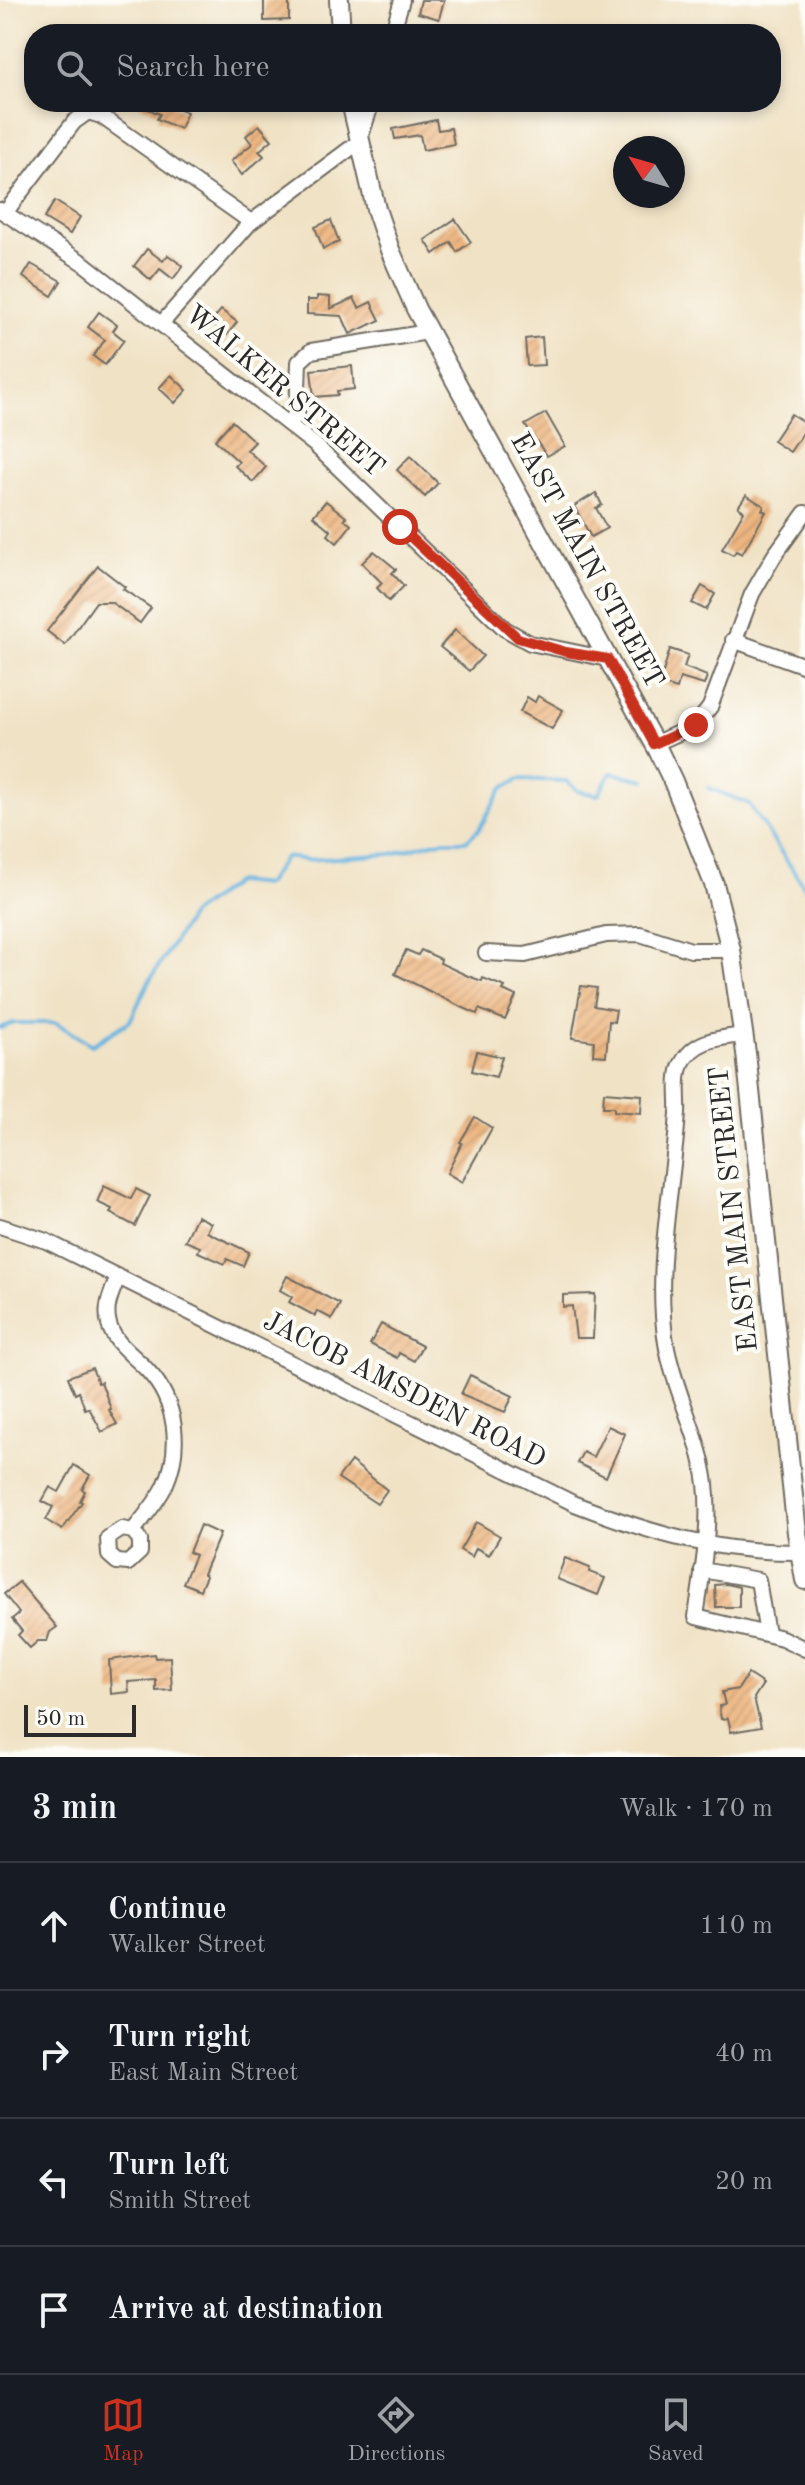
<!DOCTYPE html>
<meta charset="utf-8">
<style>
body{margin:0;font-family:"Old Standard TT",serif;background:#20242c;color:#f1f3f6}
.compass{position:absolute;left:613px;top:136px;width:72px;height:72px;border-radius:50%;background:#171b24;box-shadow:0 4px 12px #0003;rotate:307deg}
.scale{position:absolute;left:24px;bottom:20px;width:112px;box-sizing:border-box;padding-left:8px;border:4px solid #2b2b2b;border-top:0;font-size:22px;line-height:28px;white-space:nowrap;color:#2b2b2b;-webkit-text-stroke:6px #fdfcf7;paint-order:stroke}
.stop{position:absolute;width:24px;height:24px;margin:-18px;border:6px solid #c8321e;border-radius:50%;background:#fff}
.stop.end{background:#c8321e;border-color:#fff;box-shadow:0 2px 8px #0008}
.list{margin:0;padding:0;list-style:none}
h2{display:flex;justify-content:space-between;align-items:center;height:104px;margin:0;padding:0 32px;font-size:34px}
h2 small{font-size:26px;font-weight:400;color:#9ea1a6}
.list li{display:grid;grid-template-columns:52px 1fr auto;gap:24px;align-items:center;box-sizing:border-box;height:128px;padding:0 32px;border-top:2px solid #363941}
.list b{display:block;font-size:30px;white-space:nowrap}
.list p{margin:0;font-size:26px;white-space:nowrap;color:#9ea1a6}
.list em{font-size:26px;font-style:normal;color:#9ea1a6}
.icon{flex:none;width:44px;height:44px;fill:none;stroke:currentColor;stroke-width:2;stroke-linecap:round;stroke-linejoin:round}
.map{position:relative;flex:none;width:805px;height:1757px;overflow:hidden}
.search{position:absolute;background:#171b24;box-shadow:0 4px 12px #0003;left:24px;right:24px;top:24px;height:88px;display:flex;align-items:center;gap:20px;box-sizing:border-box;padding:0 28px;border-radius:32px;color:#9ea1a6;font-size:30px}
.sheet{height:616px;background:#171b24}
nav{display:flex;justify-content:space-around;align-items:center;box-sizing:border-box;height:112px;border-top:2px solid #363941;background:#171b24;font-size:22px;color:#9ea1a6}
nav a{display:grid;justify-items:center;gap:4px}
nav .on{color:#c8321e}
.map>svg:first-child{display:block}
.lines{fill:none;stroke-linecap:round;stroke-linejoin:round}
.stream{stroke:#66b3df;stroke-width:4}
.building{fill:url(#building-hatch)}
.minor-casing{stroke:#706b61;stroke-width:18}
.major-casing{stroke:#706b61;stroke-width:22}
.minor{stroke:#fff;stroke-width:14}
.major{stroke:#fff;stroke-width:18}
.route{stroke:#c8321e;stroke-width:10}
.labels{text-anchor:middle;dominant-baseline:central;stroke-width:8;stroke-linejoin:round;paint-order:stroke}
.street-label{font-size:28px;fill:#2b2b2b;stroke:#fdfcf7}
</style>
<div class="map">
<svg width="805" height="1757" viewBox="0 0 805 1757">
<defs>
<pattern id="building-hatch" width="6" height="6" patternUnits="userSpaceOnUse" patternTransform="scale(2)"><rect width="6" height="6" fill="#edb580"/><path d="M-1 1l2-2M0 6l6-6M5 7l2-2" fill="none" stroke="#cb9c6f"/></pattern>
</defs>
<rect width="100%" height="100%" fill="#fdfcf7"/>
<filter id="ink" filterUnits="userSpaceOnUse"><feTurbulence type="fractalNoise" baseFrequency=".0125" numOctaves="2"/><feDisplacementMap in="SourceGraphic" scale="16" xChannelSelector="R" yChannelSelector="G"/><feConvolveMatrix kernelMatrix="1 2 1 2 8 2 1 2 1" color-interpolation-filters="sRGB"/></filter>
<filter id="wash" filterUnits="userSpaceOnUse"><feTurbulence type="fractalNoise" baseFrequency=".006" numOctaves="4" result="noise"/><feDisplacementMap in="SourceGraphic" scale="32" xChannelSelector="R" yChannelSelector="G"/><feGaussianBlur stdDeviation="1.8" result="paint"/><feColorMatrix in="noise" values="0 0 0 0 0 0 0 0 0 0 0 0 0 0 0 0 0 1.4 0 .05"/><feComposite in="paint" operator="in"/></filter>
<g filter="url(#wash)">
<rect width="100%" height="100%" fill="#f0e2c5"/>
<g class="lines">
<g class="stream">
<polyline points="709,788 749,804 805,888"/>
<polyline points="0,1028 14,1023 56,1023 92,1045 130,1021 148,983 191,915 235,882 266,885 285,857 307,860 391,854 440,841 466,841 479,829 502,789 519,779 566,781 578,791 598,795 611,773 645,780"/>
</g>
</g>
<g id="blocks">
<g class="building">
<polygon points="264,0 289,0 289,20 264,21"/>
<polygon points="421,0 444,0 439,19 418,13"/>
<polygon points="132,102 164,102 187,112 180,129 157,119 160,114"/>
<polygon points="436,120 438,130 451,128 454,144 423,150 420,135 395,139 393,129"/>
<polygon points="259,125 272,140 259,151 264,156 242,175 231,161 252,144 246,136"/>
<polygon points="55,201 80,217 70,234 44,218"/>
<polygon points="455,219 471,242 457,252 451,242 434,254 425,240"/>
<polygon points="331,220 339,242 323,249 315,227"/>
<polygon points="147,249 163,261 168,255 183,266 173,279 160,269 151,280 134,266"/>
<polygon points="31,264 61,281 52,296 23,277"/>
<polygon points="317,296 330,297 330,309 354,298 359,308 371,302 380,320 350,334 342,316 307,314 307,300 317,300"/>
<polygon points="221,310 237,322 227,335 211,322"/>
<polygon points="99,312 117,325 113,331 124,340 105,365 93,356 105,340 88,327"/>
<polygon points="542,337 544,365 527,366 525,339"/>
<polygon points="352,366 354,389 337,391 338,395 314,397 311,370"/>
<polygon points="171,375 187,390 175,403 159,388"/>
<polygon points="546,413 565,446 547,456 525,425"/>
<polygon points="791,414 805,423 805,430 790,452 773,441"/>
<polygon points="232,421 255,442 247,450 266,467 253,482 235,466 239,462 215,440"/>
<polygon points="410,456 438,483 425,497 397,470"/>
<polygon points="596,493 602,505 596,508 607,528 591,537 574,506"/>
<polygon points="746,495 764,506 762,510 766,512 742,554 736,551 733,555 722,549 744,511 738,507"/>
<polygon points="326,501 346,517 344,519 351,525 337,543 328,535 331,531 313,516"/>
<polygon points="374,551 396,569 392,573 404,586 389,601 377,588 382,583 362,563"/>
<polygon points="98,566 125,587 123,589 151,608 140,623 111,602 96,602 65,645 47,631"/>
<polygon points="702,586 715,594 706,610 692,603"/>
<polygon points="455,630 483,656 469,671 440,647"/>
<polygon points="670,649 688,655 684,667 707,676 704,685 680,678 677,689 652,681 656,669 663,672"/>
<polygon points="538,696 563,710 552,729 520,712 527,697 535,702"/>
<polygon points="406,950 418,955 421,950 441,959 440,963 468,976 482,981 483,978 505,987 503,990 516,996 505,1020 479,1009 477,1014 457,1005 395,974"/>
<polygon points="581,986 597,988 594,1006 616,1010 614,1022 609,1021 606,1056 593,1055 594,1041 572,1038"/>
<polygon points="477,1051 502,1057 496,1077 472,1071"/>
<polygon points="604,1092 642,1095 641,1113 614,1111 614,1107 603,1107"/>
<polygon points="475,1117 492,1128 462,1182 447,1173 462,1143 460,1142"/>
<polygon points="104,1186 131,1199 136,1189 150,1196 135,1226 110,1213 112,1209 97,1202"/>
<polygon points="197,1216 211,1223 207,1232 249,1252 243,1266 227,1259 225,1264 198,1252 200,1247 185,1241"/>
<polygon points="287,1276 340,1304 332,1319 317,1311 315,1316 289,1302 292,1297 280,1290"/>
<polygon points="595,1294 593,1338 576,1338 572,1306 563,1307 563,1295"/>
<polygon points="381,1324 422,1346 414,1361 399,1353 397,1358 370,1344"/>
<polygon points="92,1368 98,1383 101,1382 111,1409 109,1410 117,1424 102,1432 89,1408 85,1409 79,1392 75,1394 68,1377"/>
<polygon points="470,1375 513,1396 505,1412 461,1394"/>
<polygon points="608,1426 625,1434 606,1477 577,1463 583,1452 593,1457"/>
<polygon points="351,1461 387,1490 377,1504 338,1478"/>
<polygon points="74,1465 90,1475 82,1489 85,1491 80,1501 82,1502 62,1530 46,1520 53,1507 42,1501 50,1487 59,1492"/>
<polygon points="476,1522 500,1536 489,1555 476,1548 472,1557 460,1550"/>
<polygon points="200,1525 220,1534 203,1574 206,1576 200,1590 183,1583 195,1555 189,1552"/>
<polygon points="565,1558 590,1568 589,1572 605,1578 598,1595 557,1579"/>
<polygon points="19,1582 57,1627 50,1632 47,1641 38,1641 30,1648 18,1635 22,1631 12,1619 19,1613 4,1594"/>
<polygon points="726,1584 739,1587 739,1607 716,1607 715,1585"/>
<polygon points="154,1654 155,1658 170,1657 172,1690 156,1691 156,1680 128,1682 129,1692 111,1694 109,1660"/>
<polygon points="748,1674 763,1684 754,1698 761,1727 731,1732 728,1718 721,1719 719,1706 725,1705 722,1692 738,1689"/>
</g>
</g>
</g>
<g filter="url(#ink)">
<use href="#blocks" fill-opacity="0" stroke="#706b61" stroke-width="2"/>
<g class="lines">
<defs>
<g id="minor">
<polyline points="392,34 402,0"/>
<polyline points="0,210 83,263 315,445 505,629 530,643 608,659"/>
<polyline points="5,213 74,122 88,112 101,116 251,222"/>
<polyline points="162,323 250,223 359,142 372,102"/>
<polyline points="288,422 297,415 299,362 311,351 428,332"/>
<polyline points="733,640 805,666"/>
<polyline points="654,744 696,725 710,707 752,594 774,556 805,513"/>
<polyline points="486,953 525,955 606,935 640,934 691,950 731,950"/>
<path d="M 744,1035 C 719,1038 694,1039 681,1065 C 675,1077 679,1099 678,1113 C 673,1189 654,1267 666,1343 C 674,1391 700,1435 706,1484 C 711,1528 702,1573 696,1617 L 782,1638 L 805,1649"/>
<path d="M 0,1226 L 46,1241 L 575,1504 C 655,1535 717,1553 805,1552"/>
<path d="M 118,1277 C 112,1292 104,1307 109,1324 C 114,1344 135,1356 148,1371 C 177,1402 182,1448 165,1486 C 157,1502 144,1517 133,1531 L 122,1529 L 108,1538 L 109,1555 L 117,1562 L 128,1563 L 140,1552 L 140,1540 L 133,1531"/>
<polyline points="702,1570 758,1580 767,1634"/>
</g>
<g id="major">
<polyline points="339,0 341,34"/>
<polyline points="351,102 376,209 390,250 416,309 658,750 673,781 714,884 731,950 746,1053 797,1533 805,1580"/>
</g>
</defs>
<use href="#minor" class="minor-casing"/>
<use href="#major" class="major-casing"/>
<use href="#minor" class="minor"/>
<use href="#major" class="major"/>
</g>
</g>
<g class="lines" filter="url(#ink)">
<polyline class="route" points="400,527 518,638 566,652 608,659 654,744 696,725"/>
</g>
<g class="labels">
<g class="street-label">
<text transform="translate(284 392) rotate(40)">WALKER STREET</text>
<text transform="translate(586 561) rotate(61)">EAST MAIN STREET</text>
<text transform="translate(735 1209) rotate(-96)">EAST MAIN STREET</text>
<text transform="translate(404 1391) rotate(27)">JACOB AMSDEN ROAD</text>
</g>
</g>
</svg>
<svg class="compass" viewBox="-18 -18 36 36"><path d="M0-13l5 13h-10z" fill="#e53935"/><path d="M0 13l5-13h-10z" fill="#9ea1a6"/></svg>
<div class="scale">50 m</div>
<div class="stop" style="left:400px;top:527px"></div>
<div class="stop end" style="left:696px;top:725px"></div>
<div class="search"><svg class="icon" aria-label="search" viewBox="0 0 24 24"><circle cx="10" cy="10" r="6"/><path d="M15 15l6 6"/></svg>Search here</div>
</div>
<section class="sheet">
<h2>3 min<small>Walk · 170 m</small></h2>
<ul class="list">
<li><svg class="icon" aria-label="ahead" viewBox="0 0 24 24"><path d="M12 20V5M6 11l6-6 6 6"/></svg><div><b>Continue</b><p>Walker Street</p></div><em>110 m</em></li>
<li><svg class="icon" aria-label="right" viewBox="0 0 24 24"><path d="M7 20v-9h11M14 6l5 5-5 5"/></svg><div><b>Turn right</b><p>East Main Street</p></div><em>40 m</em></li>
<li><svg class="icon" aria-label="left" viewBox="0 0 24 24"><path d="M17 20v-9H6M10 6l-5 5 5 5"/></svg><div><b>Turn left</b><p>Smith Street</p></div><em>20 m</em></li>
<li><svg class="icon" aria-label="arrive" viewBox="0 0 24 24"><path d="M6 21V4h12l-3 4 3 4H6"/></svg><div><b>Arrive at destination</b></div></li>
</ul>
</section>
<nav>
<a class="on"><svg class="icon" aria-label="map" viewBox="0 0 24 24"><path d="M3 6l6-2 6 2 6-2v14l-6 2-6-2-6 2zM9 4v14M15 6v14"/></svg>Map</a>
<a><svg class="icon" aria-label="directions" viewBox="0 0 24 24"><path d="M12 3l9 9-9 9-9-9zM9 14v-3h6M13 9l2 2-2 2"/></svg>Directions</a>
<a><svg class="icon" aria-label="saved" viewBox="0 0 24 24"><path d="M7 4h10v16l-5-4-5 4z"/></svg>Saved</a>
</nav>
